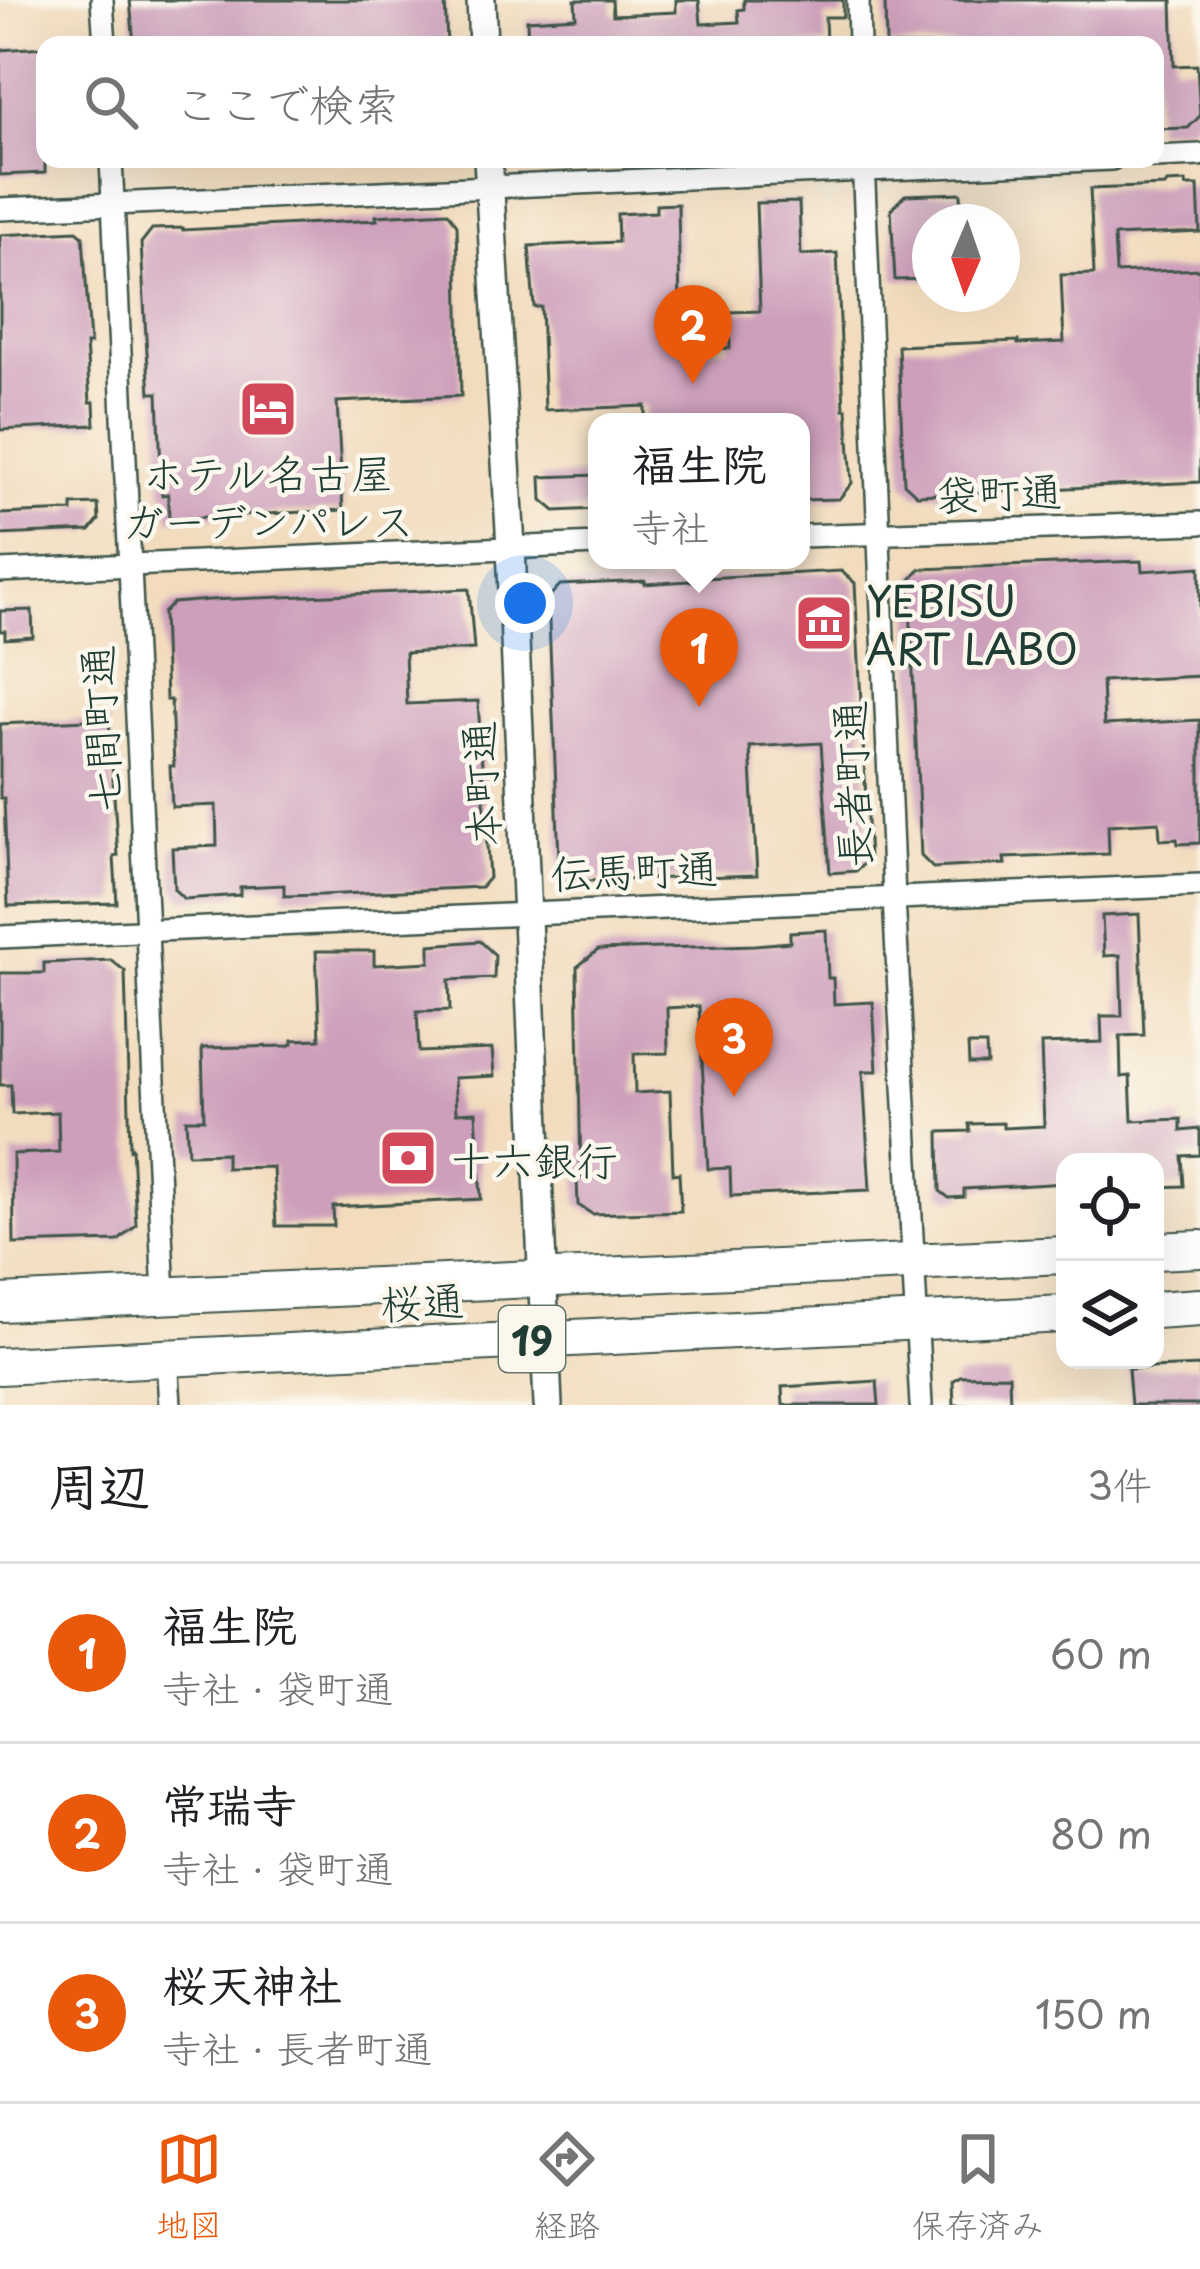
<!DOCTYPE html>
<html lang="ja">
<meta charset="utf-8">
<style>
body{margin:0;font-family:"Playpen Sans","Klee One",sans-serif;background:#f2f2f2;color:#202124}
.controls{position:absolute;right:36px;bottom:36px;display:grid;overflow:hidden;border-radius:24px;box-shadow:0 12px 48px #0002}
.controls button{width:108px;height:108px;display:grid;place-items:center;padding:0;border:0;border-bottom:3px solid #e0e0e0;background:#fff;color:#202124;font:60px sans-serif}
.compass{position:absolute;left:912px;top:204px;width:108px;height:108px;border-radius:50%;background:#fff;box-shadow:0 12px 48px #0002;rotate:182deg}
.you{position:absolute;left:525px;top:603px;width:42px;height:42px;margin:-30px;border:9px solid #fff;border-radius:50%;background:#1a73e8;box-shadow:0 0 0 18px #1a73e833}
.badge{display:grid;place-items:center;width:78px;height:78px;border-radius:50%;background:#ea580c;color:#fff;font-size:39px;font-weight:700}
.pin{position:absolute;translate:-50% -99px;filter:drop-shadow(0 3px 6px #0008)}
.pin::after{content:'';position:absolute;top:63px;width:42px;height:36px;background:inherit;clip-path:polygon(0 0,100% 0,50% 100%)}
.popup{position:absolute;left:588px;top:413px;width:222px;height:156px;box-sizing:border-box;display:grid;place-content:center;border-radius:24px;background:#fff;filter:drop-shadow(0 3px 9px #0005);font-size:39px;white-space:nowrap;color:#757577}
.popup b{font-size:45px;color:#202124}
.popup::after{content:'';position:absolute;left:50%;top:100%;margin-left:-24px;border:24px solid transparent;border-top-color:#fff}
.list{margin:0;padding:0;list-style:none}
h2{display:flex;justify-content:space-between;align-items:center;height:156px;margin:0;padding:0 48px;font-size:51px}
h2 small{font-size:39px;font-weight:400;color:#757577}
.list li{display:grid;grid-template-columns:78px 1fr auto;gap:36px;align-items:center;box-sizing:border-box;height:180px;padding:0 48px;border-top:3px solid #e0e0e0}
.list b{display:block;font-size:45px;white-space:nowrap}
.list p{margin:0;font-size:39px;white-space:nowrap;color:#757577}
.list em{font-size:39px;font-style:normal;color:#757577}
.icon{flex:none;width:66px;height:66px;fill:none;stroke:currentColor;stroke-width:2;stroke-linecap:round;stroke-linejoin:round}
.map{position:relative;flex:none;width:1200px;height:1405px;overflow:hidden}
.search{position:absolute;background:#fff;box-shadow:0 12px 48px #0002;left:36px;right:36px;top:36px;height:132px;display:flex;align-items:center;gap:30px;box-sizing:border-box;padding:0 42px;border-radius:24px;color:#757577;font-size:45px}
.sheet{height:696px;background:#fff}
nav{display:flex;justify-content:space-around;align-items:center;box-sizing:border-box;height:168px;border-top:3px solid #e0e0e0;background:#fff;font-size:33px;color:#757577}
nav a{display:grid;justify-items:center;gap:6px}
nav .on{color:#ea580c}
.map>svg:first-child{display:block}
.building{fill:#cd9fbb}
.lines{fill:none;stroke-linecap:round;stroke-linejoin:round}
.street-casing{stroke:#3f5549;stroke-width:26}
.secondary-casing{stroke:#3f5549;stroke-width:32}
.highway-casing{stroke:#3f5549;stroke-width:40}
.street{stroke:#fff;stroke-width:21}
.secondary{stroke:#fff;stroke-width:27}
.highway{stroke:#fff;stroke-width:36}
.labels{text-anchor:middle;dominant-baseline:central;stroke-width:9;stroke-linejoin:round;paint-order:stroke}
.shield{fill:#fbf7ec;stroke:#61756b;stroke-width:3}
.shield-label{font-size:39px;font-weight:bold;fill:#1f3d34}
.poi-label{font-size:42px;fill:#1f3d34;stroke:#fbf7ec;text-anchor:start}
.street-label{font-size:42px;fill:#1f3d34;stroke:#fbf7ec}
</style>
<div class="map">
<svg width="1200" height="1405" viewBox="0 0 1200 1405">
<rect width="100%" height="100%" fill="#fbf7ec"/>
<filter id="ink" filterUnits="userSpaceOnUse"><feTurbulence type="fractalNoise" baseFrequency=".00833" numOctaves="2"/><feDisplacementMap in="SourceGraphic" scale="24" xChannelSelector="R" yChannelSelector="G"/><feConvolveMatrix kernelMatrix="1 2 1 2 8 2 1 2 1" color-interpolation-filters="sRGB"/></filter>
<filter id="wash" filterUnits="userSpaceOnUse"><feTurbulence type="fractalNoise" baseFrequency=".004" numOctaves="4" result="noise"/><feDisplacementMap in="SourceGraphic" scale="48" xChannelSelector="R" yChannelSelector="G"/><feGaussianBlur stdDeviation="2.7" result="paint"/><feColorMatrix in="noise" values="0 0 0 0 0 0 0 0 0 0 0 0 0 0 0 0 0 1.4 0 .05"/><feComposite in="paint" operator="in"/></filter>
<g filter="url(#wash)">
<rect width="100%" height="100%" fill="#f2dcbd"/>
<g id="blocks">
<g class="building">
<polygon points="130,0 445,0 447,45 134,45"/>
<polygon points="575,0 612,0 613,15 676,12 676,0 699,0 701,24 739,22 738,10 744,9 744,0 843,0 843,17 825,17 826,45 528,45 527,20 576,17"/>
<polygon points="885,0 1172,0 1174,66 1197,65 1200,116 1188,128 1155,129 1155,44 1133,45 1133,42 1057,45 886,45"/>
<polygon points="45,47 45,173 0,175 0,50"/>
<polygon points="1186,182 1186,186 1198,186 1200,232 1114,236 1116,273 1200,269 1200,482 917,495 904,483 898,346 1018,341 1018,344 1064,342 1061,275 1094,274 1090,189 1165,186 1167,183"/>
<polygon points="961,193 962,222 930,222 930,279 895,280 891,209 905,195"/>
<polygon points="799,202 801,255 837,253 844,409 847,409 852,483 839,499 801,500 801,422 645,422 645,406 545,410 541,307 534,307 529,246 618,242 617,214 656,212 656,205 678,204 680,310 683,310 684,350 730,348 729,312 760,311 756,203"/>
<polygon points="448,212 457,225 461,396 337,402 343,510 169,519 168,494 162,495 158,393 150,393 146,338 141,243 152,229 183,228 183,230 377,220 376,216"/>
<polygon points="77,231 83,236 90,344 86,344 90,402 94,402 95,425 0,430 0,235"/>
<polygon points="597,475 597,509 555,511 542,500 541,477"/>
<polygon points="98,504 99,520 90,531 0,535 0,514 72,511 72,505"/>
<polygon points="1141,561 1142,571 1200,567 1200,676 1102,681 1104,725 1200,720 1200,843 1178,844 1177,839 1160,840 1159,822 1108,825 1109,854 1004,858 1005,864 933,868 921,856 909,582 920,569"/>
<polygon points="841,571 855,583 869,859 856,871 830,873 821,743 750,747 757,875 560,882 548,598 560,585 645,581 645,584 704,580 704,578"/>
<polygon points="469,589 474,649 405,653 407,704 478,701 489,878 481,887 322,895 284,896 284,885 240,887 240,895 184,899 174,889 172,848 217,846 216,805 172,807 170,766 174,766 171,700 166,700 163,613 173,603 210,600"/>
<polygon points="32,610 33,637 5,639 5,631 0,631 0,611"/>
<polygon points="109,719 118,856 114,857 117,903 8,906 4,798 0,798 0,724"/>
<polygon points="1139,914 1144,1035 1120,1036 1121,1077 1130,1076 1132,1121 1181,1119 1181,1131 1200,1129 1200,1155 1182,1156 1184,1186 1155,1187 1155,1162 1065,1162 1065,1183 964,1189 964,1197 949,1198 940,1191 939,1132 970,1131 969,1124 1003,1123 1003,1128 1044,1126 1041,1044 1102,1042 1101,1016 1122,1016 1120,955 1104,956 1102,916"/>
<polygon points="826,930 828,978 833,978 834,1004 873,1002 877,1071 863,1071 870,1190 731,1196 730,1168 708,1169 699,1006 667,1008 668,1053 634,1054 635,1093 670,1091 673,1174 679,1173 681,1211 592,1214 578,1205 577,1179 581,1178 577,967 598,950 755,945 790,942 790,932"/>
<polygon points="480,941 495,955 494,978 449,980 450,1010 417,1011 419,1052 492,1049 494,1076 454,1078 456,1113 476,1112 481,1199 333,1207 334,1226 276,1226 273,1167 226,1168 226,1153 188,1154 186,1119 204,1119 202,1048 287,1046 293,1044 293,1040 320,1039 316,951 374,951 374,965 430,962 430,945"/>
<polygon points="111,960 125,971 130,1149 132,1148 136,1225 118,1241 14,1244 13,1154 59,1152 58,1112 12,1114 11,1085 0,1085 0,973 44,973 44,963"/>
<polygon points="968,1045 986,1045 987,1064 969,1064"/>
<polygon points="1200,1366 1200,1405 1131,1405 1128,1369"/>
<polygon points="1009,1375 1010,1405 954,1405 953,1381 960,1376"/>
<polygon points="877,1381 879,1405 783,1405 782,1387"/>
</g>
</g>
</g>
<g filter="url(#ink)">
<use href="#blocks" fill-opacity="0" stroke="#3f5549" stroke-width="3"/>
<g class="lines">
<defs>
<g id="street">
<polyline points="102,0 105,45"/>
<polyline points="858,0 859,45"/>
<polyline points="1155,157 1200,155"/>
<polyline points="111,159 164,1296"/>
<polyline points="863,159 894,898 921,1405"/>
<polyline points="0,209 1112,159"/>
<polyline points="801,536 1200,523"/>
<polyline points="0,571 597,544"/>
<polyline points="0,937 1200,885"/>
<polyline points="167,1358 170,1405"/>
</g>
<g id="secondary">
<polyline points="481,0 483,45"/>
<polyline points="488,159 511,547 548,1405"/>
</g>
<g id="highway">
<polyline points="1155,1251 1200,1249"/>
<polyline points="0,1303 1065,1255"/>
<polyline points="1155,1310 1200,1307"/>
<polyline points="0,1366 1065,1314"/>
</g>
</defs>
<use href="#street" class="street-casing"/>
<use href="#secondary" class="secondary-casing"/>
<use href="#highway" class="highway-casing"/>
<use href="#street" class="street"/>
<use href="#secondary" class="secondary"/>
<use href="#highway" class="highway"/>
</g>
</g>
<defs>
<symbol id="hotel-square" viewBox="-11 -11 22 22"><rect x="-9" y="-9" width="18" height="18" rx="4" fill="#d1495b" stroke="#fbf7ec"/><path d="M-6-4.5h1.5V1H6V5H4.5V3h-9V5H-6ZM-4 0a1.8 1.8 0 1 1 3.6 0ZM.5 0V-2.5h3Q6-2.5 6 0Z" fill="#fff"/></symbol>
<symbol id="museum-square" viewBox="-11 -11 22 22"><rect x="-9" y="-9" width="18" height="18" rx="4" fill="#d1495b" stroke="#fbf7ec"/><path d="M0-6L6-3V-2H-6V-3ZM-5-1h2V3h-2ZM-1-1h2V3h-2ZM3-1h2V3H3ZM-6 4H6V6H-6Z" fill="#fff"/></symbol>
<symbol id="bank-square" viewBox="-11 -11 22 22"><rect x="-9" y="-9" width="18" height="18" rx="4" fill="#d1495b" stroke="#fbf7ec"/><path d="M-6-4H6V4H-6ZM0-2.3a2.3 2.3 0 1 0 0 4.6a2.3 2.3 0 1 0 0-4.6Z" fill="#fff"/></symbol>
</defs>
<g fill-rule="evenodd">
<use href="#hotel-square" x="235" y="376" width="66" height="66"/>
<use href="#museum-square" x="791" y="590" width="66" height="66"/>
<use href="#bank-square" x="375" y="1125" width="66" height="66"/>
</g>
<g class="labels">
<rect class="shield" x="499" y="1306" width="66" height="66" rx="9"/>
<g class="shield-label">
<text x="532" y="1339">19</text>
</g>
<g class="poi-label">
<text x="268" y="471" text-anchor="middle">ホテル名古屋<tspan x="268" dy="48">ガーデンパレス</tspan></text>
<text x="866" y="599">YEBISU<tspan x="866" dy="48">ART LABO</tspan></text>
<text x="450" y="1158">十六銀行</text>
</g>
<g class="street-label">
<text transform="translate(999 491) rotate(-2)">袋町通</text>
<text transform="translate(99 729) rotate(-93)">七間町通</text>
<text transform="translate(479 784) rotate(-93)">本町通</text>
<text transform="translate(850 784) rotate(-92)">長者町通</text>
<text transform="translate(634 869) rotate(-2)">伝馬町通</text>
<text transform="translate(422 1300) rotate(-3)">桜通</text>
</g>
</g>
</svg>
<div class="controls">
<button><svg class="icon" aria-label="locate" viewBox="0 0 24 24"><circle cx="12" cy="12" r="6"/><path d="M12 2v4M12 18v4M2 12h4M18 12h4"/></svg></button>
<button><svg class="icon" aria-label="layers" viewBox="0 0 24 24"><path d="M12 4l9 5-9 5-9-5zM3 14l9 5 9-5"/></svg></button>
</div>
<svg class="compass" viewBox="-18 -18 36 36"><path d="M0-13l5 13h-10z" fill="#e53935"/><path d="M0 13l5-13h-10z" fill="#757577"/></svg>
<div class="you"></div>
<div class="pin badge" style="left:699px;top:707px">1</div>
<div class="popup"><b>福生院</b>寺社</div>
<div class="pin badge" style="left:693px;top:384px">2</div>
<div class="pin badge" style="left:734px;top:1097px">3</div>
<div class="search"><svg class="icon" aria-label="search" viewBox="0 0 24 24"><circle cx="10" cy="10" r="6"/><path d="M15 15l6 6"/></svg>ここで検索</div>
</div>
<section class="sheet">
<h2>周辺<small>3件</small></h2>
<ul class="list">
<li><span class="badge">1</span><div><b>福生院</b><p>寺社 · 袋町通</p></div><em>60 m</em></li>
<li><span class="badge">2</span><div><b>常瑞寺</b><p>寺社 · 袋町通</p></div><em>80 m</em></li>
<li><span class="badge">3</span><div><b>桜天神社</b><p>寺社 · 長者町通</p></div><em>150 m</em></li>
</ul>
</section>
<nav>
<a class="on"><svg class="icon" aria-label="map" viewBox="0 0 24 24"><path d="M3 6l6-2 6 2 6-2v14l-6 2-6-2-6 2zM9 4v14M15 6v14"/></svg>地図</a>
<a><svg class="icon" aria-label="directions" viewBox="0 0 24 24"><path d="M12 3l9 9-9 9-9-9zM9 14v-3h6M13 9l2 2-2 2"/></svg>経路</a>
<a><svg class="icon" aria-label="saved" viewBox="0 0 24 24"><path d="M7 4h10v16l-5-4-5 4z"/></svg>保存済み</a>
</nav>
